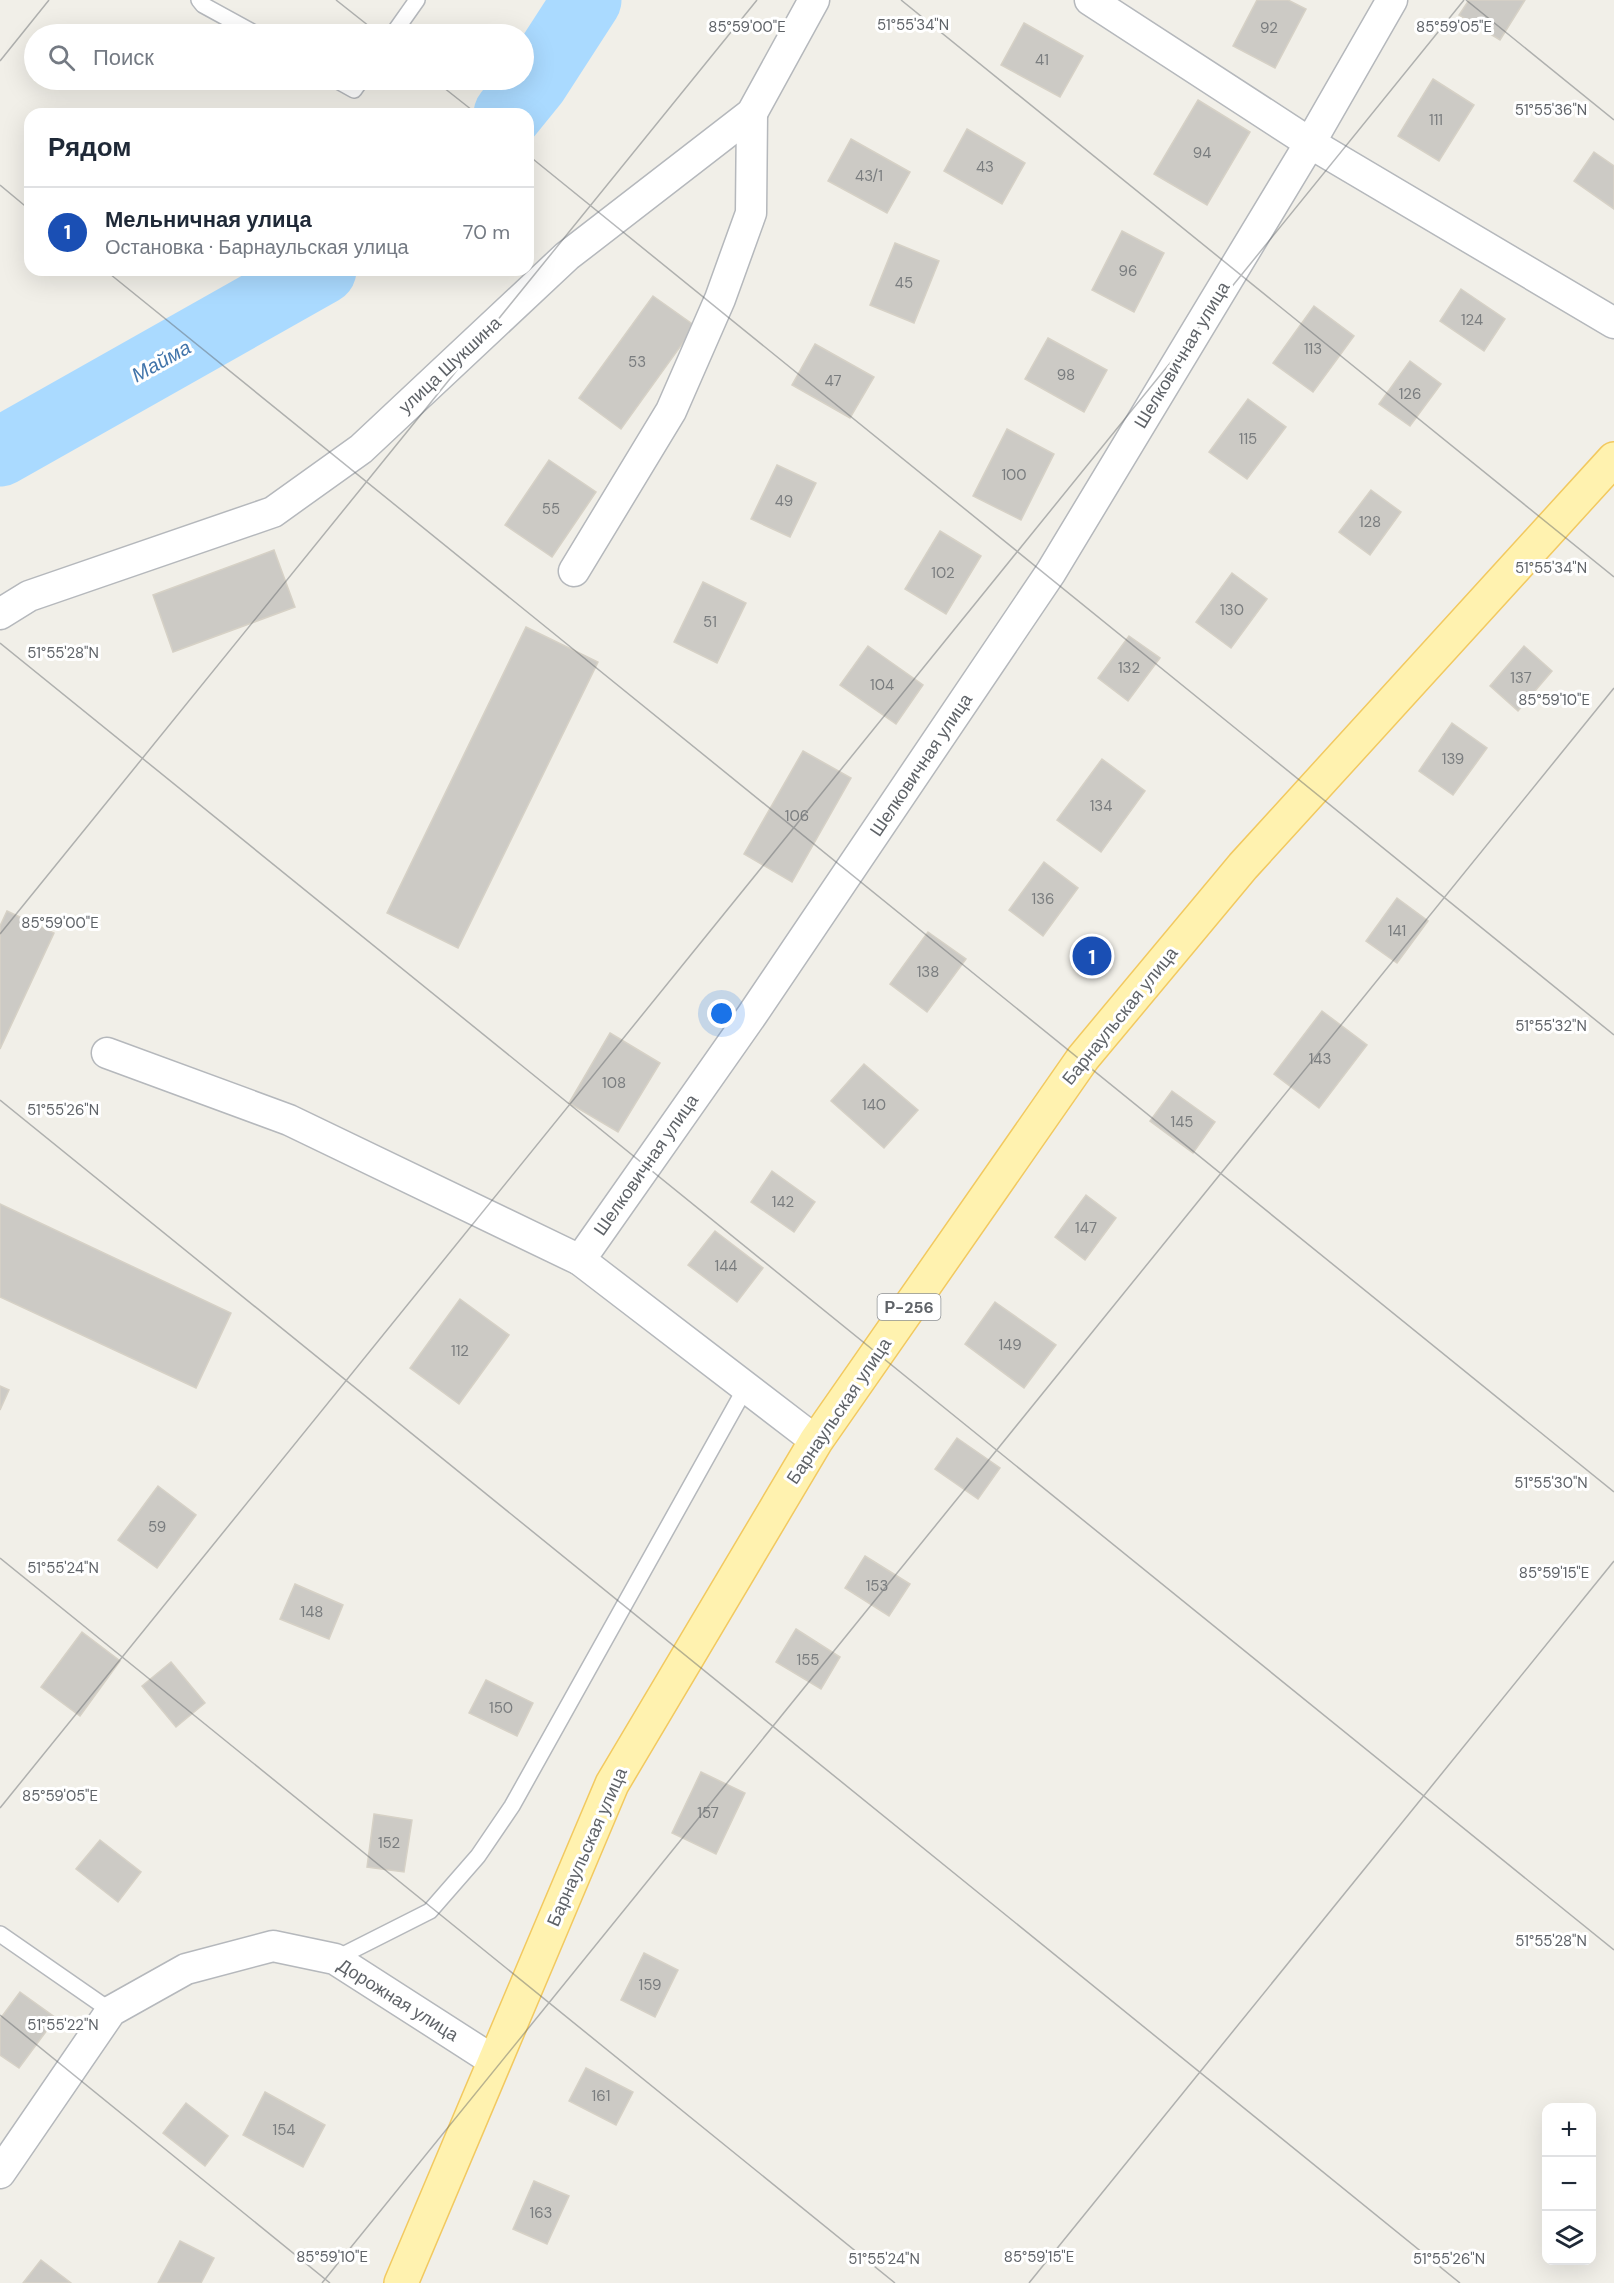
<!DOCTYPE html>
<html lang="ru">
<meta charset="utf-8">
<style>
body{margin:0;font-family:"DM Sans",sans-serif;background:#f6f6f7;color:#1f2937}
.controls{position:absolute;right:18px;bottom:18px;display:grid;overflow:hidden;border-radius:12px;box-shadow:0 6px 24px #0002}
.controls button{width:54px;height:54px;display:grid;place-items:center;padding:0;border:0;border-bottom:2px solid #e0e1e3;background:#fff;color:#1f2937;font:30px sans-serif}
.you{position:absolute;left:722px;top:1014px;width:21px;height:21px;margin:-15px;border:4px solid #fff;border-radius:50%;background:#1a73e8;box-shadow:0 0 0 9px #1a73e833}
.badge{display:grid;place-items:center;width:39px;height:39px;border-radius:50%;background:#ea4335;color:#fff;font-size:20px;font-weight:700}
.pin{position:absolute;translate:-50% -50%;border:3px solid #fff;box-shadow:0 2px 6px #0006}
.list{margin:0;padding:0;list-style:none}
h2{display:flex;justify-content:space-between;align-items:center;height:78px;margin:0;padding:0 24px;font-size:26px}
h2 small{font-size:20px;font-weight:400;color:#747a83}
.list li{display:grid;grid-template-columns:39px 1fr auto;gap:18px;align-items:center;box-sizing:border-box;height:90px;padding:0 24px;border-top:2px solid #e0e1e3}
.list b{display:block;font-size:22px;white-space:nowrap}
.list p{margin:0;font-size:20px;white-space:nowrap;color:#747a83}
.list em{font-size:20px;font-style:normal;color:#747a83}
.icon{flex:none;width:33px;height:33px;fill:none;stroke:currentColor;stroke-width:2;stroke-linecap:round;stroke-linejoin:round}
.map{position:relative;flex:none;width:1614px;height:2283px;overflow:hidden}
.search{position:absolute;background:#fff;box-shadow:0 6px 24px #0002;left:24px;top:24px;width:510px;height:66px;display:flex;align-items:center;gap:15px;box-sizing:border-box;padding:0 21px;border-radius:33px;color:#747a83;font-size:22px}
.panel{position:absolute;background:#fff;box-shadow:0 6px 24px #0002;left:24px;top:108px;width:510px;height:168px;border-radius:18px}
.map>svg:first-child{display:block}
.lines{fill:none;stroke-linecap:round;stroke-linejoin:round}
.river{stroke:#aadaff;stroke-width:69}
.building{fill:#cccac5;stroke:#d6d1c6;stroke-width:1.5}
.lane-casing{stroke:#b5b8bc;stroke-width:18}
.street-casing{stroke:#b5b8bc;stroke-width:33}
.primary-casing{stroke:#f2c960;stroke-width:36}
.lane{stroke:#fff;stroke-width:15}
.street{stroke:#fff;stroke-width:30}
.primary{stroke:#fff2af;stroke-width:33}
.ticks{fill:none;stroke:#5f6368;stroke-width:1.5;stroke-opacity:0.45}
.labels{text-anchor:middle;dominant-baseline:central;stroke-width:6;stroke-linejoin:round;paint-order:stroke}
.number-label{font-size:15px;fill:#7a7d7f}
.shield{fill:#fff;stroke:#8f9295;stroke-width:1.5}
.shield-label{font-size:16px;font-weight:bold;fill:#5f6368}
.street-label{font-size:18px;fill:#5f6368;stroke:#fff}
.water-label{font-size:20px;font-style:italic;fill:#4174aa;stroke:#fff}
.ticks-label{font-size:15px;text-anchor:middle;fill:#5f6368;stroke:#fff;stroke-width:6;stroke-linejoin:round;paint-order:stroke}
</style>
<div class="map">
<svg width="1614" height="2283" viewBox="0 0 1614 2283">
<rect width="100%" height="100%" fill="#f1efe8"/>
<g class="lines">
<g class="river">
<polyline points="508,114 534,82 587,0"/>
<polyline points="0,452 322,270"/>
</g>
</g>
<g class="building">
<polygon points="1257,0 1288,0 1306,9 1275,68 1233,46"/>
<polygon points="1469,0 1525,0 1500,40 1459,15"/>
<polygon points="1024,23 1083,56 1060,97 1001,65"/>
<polygon points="1433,79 1474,105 1439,161 1398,136"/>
<polygon points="1198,100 1250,132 1207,205 1154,174"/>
<polygon points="967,129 1025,163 1002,204 944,171"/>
<polygon points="851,139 910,172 887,213 828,181"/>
<polygon points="1594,152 1614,166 1614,209 1574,181"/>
<polygon points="1122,231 1164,253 1134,312 1092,290"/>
<polygon points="895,243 939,261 914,323 870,305"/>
<polygon points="1461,289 1505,319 1484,351 1440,321"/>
<polygon points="653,296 695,326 621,429 579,398"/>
<polygon points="1314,306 1354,336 1313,392 1273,363"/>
<polygon points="1048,338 1107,370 1084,412 1025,379"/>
<polygon points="815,344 874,377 850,418 792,385"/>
<polygon points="1410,361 1441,384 1410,426 1379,404"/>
<polygon points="1248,399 1286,427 1247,479 1209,452"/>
<polygon points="1007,429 1054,454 1021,520 973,496"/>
<polygon points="549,460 596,492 552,557 505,525"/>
<polygon points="777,465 816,483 790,537 751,519"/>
<polygon points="1371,490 1401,512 1370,555 1339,532"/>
<polygon points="940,531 981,556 946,614 905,589"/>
<polygon points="274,550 295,607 173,652 153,595"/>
<polygon points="1232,573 1267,599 1231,648 1196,622"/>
<polygon points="703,582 746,603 717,663 674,642"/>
<polygon points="526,627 598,662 458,948 387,913"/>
<polygon points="1129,636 1160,658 1128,701 1098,678"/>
<polygon points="868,646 923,685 896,724 840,685"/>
<polygon points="1524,646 1552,671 1518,711 1490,686"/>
<polygon points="1452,723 1487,748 1453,795 1419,771"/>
<polygon points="803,751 851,778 792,882 744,854"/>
<polygon points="1102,759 1145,791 1101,852 1057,820"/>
<polygon points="1044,862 1078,888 1043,936 1009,910"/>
<polygon points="1397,898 1428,921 1397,963 1366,941"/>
<polygon points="7,911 54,933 0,1049 0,926"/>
<polygon points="928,932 966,959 927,1012 890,984"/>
<polygon points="1322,1011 1367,1045 1319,1108 1274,1074"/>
<polygon points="610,1033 660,1063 618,1132 569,1103"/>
<polygon points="864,1064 918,1110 884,1148 831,1101"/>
<polygon points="1172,1091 1215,1122 1193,1153 1150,1121"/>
<polygon points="772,1171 815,1202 794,1232 751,1202"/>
<polygon points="1086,1195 1116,1218 1085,1260 1055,1237"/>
<polygon points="0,1204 231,1313 196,1388 0,1297"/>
<polygon points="715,1231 763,1268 737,1302 688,1265"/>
<polygon points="460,1299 509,1335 459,1404 410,1368"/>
<polygon points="995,1302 1056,1345 1024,1388 965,1344"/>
<polygon points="0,1386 9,1390 0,1410"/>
<polygon points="957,1438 1000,1468 978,1499 935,1469"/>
<polygon points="158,1486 196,1515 157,1568 118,1540"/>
<polygon points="865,1556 910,1584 889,1616 845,1588"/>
<polygon points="295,1584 343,1605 329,1639 280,1619"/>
<polygon points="796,1629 840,1657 821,1689 776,1662"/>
<polygon points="82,1632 120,1661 80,1716 41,1687"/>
<polygon points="171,1662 205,1703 176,1727 142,1686"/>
<polygon points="486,1680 533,1703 517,1736 469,1713"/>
<polygon points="701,1772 745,1793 716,1854 672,1833"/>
<polygon points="374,1814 412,1820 404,1872 367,1867"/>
<polygon points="100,1840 141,1872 118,1902 76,1869"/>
<polygon points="644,1953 678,1970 655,2017 621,2000"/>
<polygon points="20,1992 56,2018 19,2068 0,2055 0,2019"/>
<polygon points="586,2068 633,2092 616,2125 569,2101"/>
<polygon points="265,2092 325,2125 303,2167 243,2135"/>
<polygon points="186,2103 228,2136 205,2166 163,2133"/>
<polygon points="534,2181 569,2196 547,2244 513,2229"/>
<polygon points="180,2241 214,2258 201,2283 158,2283"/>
<polygon points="41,2260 71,2283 23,2283"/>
</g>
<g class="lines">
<defs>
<g id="lane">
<polyline points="199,0 203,5 256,34"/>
<polyline points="393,34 417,0"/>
<polyline points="336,80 354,90 361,80"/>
<polyline points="0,1934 111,2011"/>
<polyline points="335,1959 430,1911 478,1856 512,1806 746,1387"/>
</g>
<g id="street">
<polyline points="1090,0 1310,143 1614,323"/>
<polyline points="574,571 671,411 720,299 751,213 752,113"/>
<polyline points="0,614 29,596 273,512 361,449 567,256 752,113 814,0"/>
<polyline points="107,1053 289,1120 580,1260"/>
<polyline points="816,1441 580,1260 752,1015 1051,572 1310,143 1392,0"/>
<polyline points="0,2173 111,2011 186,1969 273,1946 335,1959 494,2061"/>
</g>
<polyline id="primary" points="401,2283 612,1784 816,1441 1083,1058 1243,866 1614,459"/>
</defs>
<use href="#lane" class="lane-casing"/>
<use href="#street" class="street-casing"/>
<use href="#primary" class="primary-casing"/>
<use href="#lane" class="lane"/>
<use href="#street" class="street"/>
<use href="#primary" class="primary"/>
</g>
<path class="ticks" d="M 336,0 L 379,34M 901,0 L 1614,577M 1466,0 L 1614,120M 0,61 L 49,0M 434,80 L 477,114M 528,155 L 1614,1035M 0,185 L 30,210M 105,270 L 1614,1492M 0,643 L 1614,1950M 0,934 L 757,0M 0,1100 L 1460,2283M 0,1558 L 895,2283M 0,1808 L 1464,0M 0,2015 L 330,2283M 322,2283 L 1614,688M 1029,2283 L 1614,1561"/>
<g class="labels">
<g class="number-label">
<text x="1269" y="28">92</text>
<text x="1042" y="60">41</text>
<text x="1436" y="120">111</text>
<text x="1202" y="153">94</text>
<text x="985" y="167">43</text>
<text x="869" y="176">43/1</text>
<text x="1128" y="271">96</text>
<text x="904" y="283">45</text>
<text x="1472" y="320">124</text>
<text x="1313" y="349">113</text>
<text x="637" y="362">53</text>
<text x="1066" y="375">98</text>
<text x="833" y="381">47</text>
<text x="1410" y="394">126</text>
<text x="1248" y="439">115</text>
<text x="1014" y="475">100</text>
<text x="784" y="501">49</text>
<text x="551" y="509">55</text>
<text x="1370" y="522">128</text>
<text x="943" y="573">102</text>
<text x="1232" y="610">130</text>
<text x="710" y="622">51</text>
<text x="1129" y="668">132</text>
<text x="1521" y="678">137</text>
<text x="882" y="685">104</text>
<text x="1453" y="759">139</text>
<text x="1101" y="806">134</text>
<text x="797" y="816">106</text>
<text x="1043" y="899">136</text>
<text x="1397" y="931">141</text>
<text x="928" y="972">138</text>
<text x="1320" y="1059">143</text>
<text x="614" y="1083">108</text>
<text x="874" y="1105">140</text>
<text x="1182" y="1122">145</text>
<text x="783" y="1202">142</text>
<text x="1086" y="1228">147</text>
<text x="726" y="1266">144</text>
<text x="1010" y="1345">149</text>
<text x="460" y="1351">112</text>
<text x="157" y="1527">59</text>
<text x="877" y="1586">153</text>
<text x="312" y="1612">148</text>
<text x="808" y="1660">155</text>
<text x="501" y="1708">150</text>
<text x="708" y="1813">157</text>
<text x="389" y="1843">152</text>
<text x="650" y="1985">159</text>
<text x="601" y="2096">161</text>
<text x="284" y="2130">154</text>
<text x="541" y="2213">163</text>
</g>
<rect class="shield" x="877.5" y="1294" width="63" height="26" rx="4.5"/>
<g class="shield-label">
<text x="909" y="1307">Р-256</text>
</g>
<g class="street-label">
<text transform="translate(1182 355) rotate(-59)">Шелковичная улица</text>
<text transform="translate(450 365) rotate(-43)">улица Шукшина</text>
<text transform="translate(921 765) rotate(-56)">Шелковичная улица</text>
<text transform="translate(1120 1016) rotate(-51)">Барнаульская улица</text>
<text transform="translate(646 1165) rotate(-55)">Шелковичная улица</text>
<text transform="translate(839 1411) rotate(-56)">Барнаульская улица</text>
<text transform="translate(587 1847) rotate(-66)">Барнаульская улица</text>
<text transform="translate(398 2000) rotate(32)">Дорожная улица</text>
</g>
<g class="water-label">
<text transform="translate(161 361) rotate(-29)">Майма</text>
</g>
</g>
<g class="ticks-label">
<text x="913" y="30">51°55'34"N</text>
<text x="747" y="32">85°59'00"E</text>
<text x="1454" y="32">85°59'05"E</text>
<text x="1551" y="115">51°55'36"N</text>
<text x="1551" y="573">51°55'34"N</text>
<text x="63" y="658">51°55'28"N</text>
<text x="1554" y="705">85°59'10"E</text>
<text x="60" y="928">85°59'00"E</text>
<text x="1551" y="1031">51°55'32"N</text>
<text x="63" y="1115">51°55'26"N</text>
<text x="1551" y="1488">51°55'30"N</text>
<text x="63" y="1573">51°55'24"N</text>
<text x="1554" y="1578">85°59'15"E</text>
<text x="60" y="1801">85°59'05"E</text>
<text x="1551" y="1946">51°55'28"N</text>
<text x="63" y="2030">51°55'22"N</text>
<text x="332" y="2262">85°59'10"E</text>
<text x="1039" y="2262">85°59'15"E</text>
<text x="884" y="2264">51°55'24"N</text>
<text x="1449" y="2264">51°55'26"N</text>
</g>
</svg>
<div class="controls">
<button>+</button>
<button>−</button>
<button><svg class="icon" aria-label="layers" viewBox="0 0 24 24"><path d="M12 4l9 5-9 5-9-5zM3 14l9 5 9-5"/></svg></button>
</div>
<div class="you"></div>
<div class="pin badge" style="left:1092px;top:956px;background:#1a4fb4">1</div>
<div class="search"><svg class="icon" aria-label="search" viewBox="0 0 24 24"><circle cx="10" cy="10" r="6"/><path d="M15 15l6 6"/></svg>Поиск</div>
<section class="panel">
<h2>Рядом<small></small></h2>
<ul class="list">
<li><span class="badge" style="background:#1a4fb4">1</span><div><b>Мельничная улица</b><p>Остановка · Барнаульская улица</p></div><em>70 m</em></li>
</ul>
</section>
</div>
